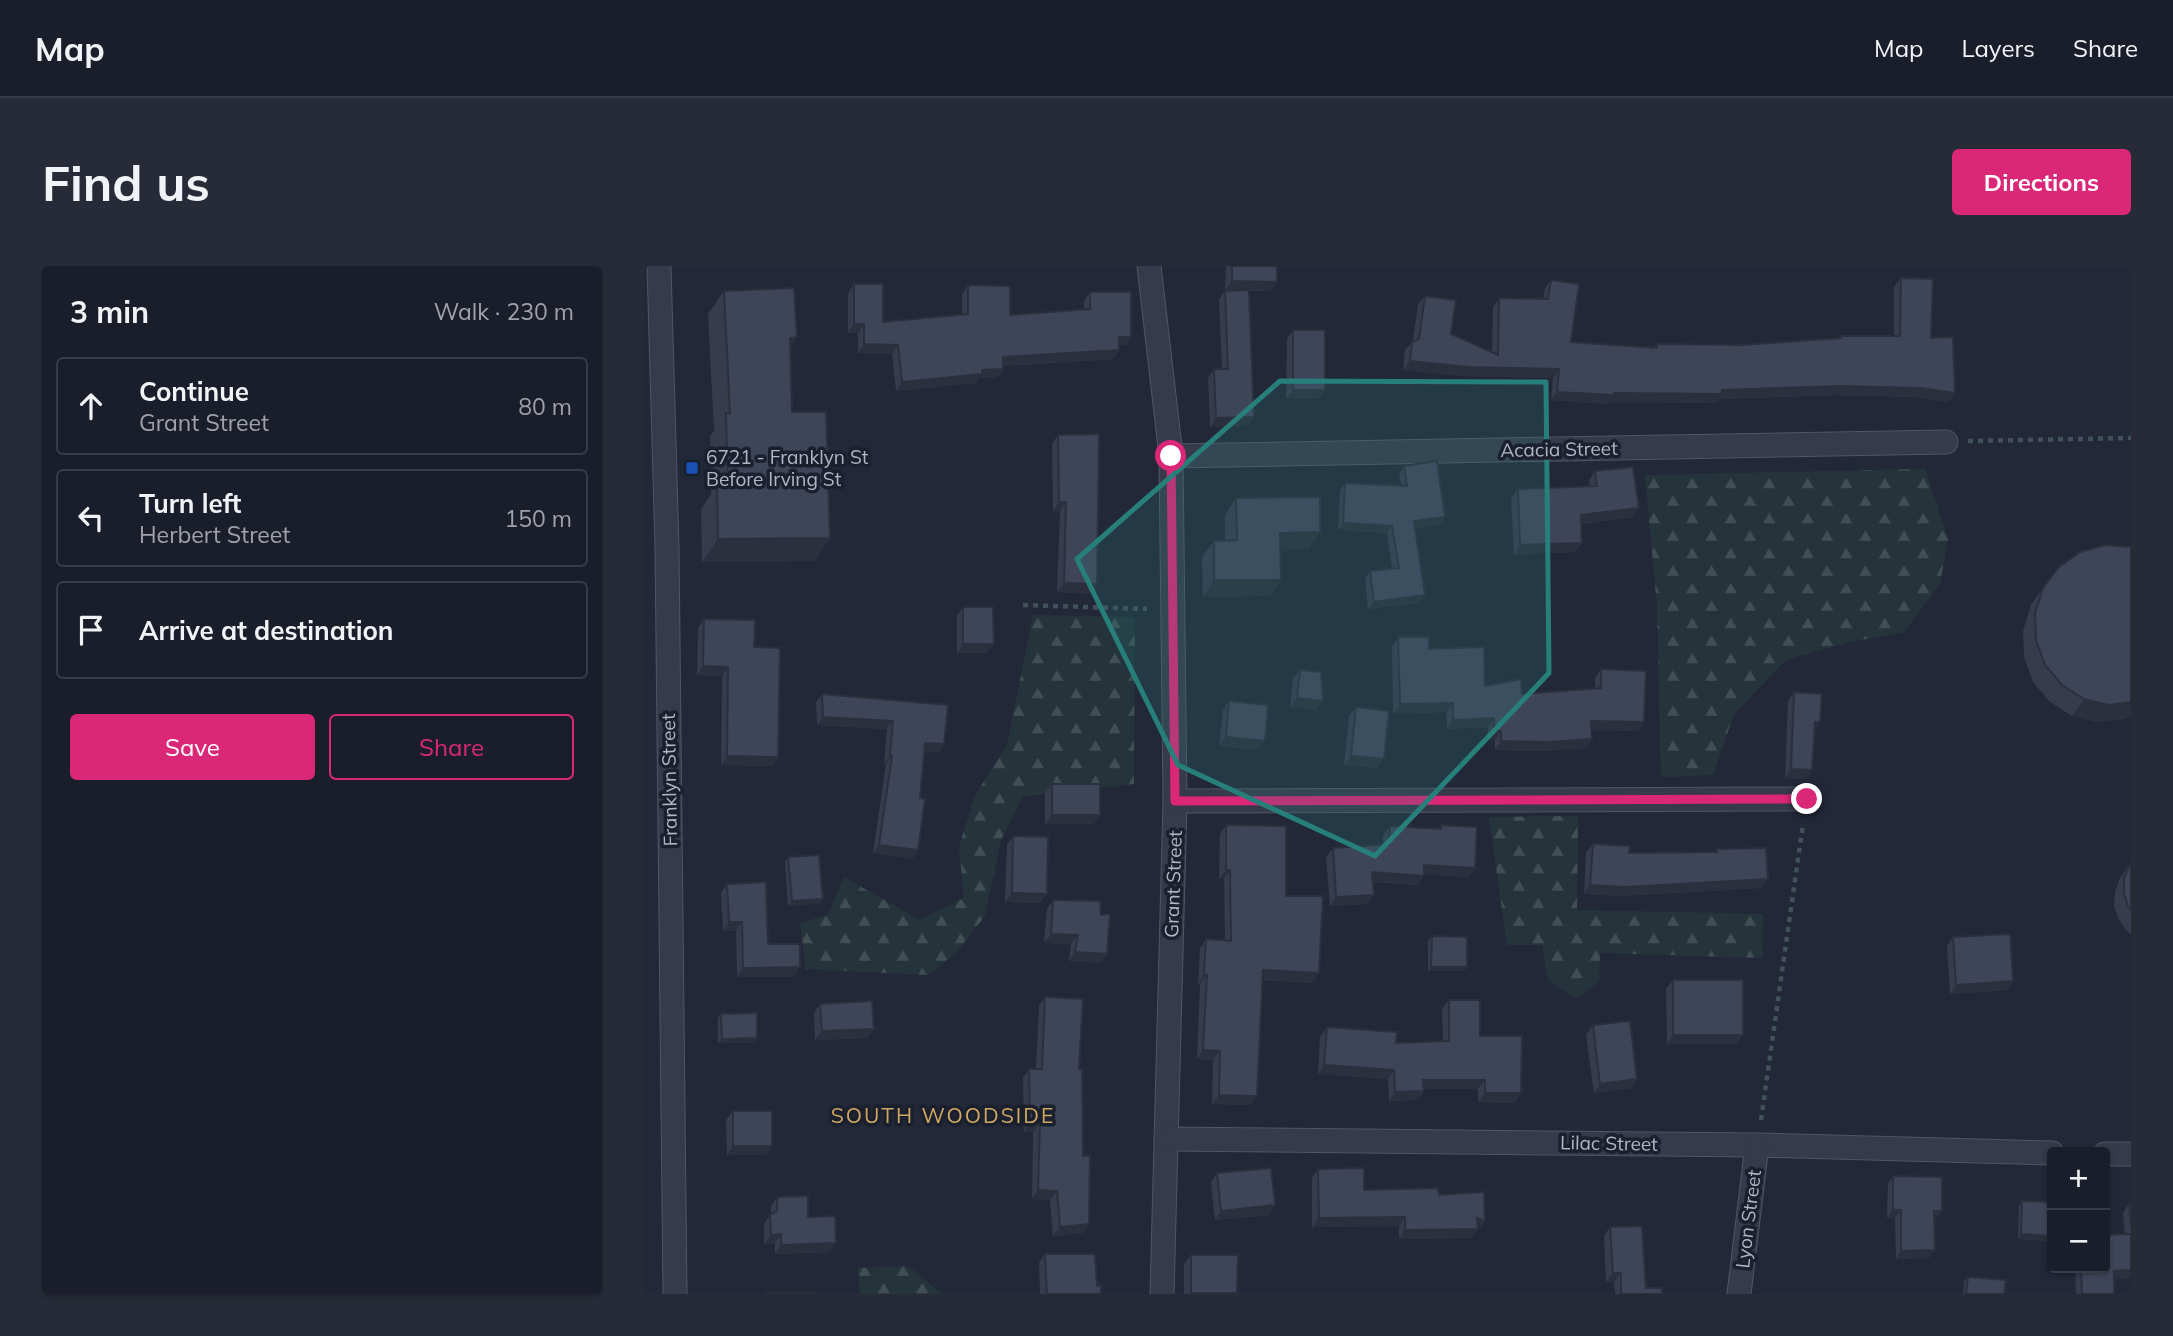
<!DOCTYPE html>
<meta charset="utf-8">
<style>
body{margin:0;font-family:Mulish,sans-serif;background:#272b37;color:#f1f3f6}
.controls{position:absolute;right:21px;bottom:21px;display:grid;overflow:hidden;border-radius:7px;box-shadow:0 2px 5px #0004}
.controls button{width:63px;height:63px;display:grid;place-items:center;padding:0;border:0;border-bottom:2px solid #383c47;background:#1a1e2b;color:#f1f3f6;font:35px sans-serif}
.stop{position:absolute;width:21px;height:21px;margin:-16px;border:5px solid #db2777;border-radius:50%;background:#fff}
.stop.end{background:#db2777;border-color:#fff;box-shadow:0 2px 7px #0008}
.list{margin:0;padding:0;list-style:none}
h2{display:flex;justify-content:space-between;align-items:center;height:91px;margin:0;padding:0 28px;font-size:30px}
h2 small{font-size:23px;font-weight:400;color:#9fa2a9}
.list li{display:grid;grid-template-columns:46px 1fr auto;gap:21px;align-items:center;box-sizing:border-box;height:98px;margin:0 14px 14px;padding:0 14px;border:2px solid #383c47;border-radius:7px}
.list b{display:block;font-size:26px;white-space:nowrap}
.list p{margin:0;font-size:23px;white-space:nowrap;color:#9fa2a9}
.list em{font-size:23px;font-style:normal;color:#9fa2a9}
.actions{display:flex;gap:14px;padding:21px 28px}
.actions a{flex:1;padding:16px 0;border:2px solid #db2777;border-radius:7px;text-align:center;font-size:24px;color:#db2777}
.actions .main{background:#db2777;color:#fff}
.icon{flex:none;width:38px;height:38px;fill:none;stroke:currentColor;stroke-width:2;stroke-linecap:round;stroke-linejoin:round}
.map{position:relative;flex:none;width:1487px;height:1028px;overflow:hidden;border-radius:7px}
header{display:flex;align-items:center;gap:42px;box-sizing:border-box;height:98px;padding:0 35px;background:#1a1e2b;border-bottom:2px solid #383c47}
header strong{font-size:33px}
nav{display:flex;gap:38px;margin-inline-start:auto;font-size:24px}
.intro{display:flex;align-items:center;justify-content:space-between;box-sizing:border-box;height:168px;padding:0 42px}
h1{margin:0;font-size:49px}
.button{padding:18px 32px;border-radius:7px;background:#db2777;color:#fff;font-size:24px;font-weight:700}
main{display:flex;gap:42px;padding:0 42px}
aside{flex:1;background:#1a1e2b;border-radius:7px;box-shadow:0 2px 5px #0004}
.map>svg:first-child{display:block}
.forest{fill:url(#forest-firs)}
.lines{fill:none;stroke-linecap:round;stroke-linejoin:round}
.minor-casing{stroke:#515564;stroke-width:25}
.path{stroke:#425158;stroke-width:4.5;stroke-dasharray:5 5;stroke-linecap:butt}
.minor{stroke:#363a4a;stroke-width:23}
.wall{fill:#363b4d}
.shaded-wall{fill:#2c303e}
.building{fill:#3f4559;stroke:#2c303e;stroke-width:2}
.route{stroke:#db2777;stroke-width:9}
.marked{fill:#277f7b;fill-opacity:0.2;stroke:#277f7b;stroke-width:5;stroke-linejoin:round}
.transit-dot{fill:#1a4fb4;stroke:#1b202e;stroke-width:2.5}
.labels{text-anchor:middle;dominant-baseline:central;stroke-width:7;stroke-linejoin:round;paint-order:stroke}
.street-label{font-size:19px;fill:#b1b5c6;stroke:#1b202e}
.poi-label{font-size:19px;fill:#b1b5c6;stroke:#1b202e;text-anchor:start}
.neighbourhood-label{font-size:21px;letter-spacing:2px;fill:#d0a762;stroke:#1b202e}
</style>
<header>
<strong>Map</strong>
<nav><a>Map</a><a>Layers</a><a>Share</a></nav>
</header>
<div class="intro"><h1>Find us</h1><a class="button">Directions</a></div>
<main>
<aside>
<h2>3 min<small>Walk · 230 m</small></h2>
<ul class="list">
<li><svg class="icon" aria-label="ahead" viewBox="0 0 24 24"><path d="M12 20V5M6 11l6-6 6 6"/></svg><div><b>Continue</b><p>Grant Street</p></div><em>80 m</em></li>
<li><svg class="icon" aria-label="left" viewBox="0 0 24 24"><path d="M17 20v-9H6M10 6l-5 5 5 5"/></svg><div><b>Turn left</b><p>Herbert Street</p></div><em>150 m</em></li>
<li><svg class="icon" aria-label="arrive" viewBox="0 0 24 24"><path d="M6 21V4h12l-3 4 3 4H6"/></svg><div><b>Arrive at destination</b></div></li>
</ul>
<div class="actions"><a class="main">Save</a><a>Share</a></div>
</aside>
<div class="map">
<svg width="1487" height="1028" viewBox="0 0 1487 1028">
<defs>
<pattern id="forest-firs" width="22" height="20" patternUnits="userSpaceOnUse" patternTransform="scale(1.75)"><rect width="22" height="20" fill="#24343a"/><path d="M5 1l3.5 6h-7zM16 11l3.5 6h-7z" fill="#414f55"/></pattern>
</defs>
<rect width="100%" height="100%" fill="#232839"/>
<g class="forest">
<polygon points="1281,203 1304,273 1296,318 1259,367 1205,376 1142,394 1090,448 1069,509 1017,511 1013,340 1001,209"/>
<polygon points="389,349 491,351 490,518 379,530 357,574 341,650 312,687 284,709 162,703 156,657 184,649 200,611 275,654 320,632 315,581 330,531 363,479"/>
<polygon points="934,550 933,644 1119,648 1118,692 956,687 955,715 933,733 904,714 898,679 863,679 845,551"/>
<polygon points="264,1000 298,1028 216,1028 214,1002"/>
</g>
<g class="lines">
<defs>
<g id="minor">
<polyline points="15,0 23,281 31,1028"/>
<polyline points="505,0 527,190 531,535 518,1028"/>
<polyline points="527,190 1302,176"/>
<polyline points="531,535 1163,533"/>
<polyline points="522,873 1113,879 1408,887"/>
<polyline points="1461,888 1487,888"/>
<polyline points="1095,1028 1113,879"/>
</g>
</defs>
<use href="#minor" class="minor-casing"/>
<g class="path">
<polyline points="1324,175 1487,172"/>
<polyline points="379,339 503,343"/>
<polyline points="1117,854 1159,558"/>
</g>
<use href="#minor" class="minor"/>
</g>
<g class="wall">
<polygon points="582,0 633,0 627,25 605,25 603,160 566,161 564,112 570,103 578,103 575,34 581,24"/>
<polygon points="1257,12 1287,72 1311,127 1305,136 1270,131 1191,129 1074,133 1072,137 966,136 964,138 907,134 909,112 818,110 759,104 761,84 768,76 769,75 774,38 781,30 807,68 848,86 849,41 855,32 899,32 901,23 907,14 927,76 1010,81 1013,78 1099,79 1195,72 1197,70 1250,70 1250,21"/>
<polygon points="210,18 239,56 318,49 318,28 324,19 366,49 440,44 440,35 446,26 487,71 481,79 475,79 475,84 469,93 359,100 359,103 353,112 335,112 332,117 252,125 248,88 214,87 214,67 204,67 204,27"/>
<polygon points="80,25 146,81 148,146 186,272 170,295 58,296 57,243 67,228 66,170 70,165 64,48"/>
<polygon points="649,64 675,133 642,133 643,73"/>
<polygon points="414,169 447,328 413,326 416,245 409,245 408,178"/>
<polygon points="760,200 801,251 796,258 771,262 775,337 724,343 721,313 726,305 748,303 743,267 694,264 696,224 701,217 757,219 755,208"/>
<polygon points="951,205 989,251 937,258 938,277 931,286 870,289 867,232 874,223 946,221 945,215"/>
<polygon points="592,232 665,283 637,283 637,314 626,330 559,331 558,291 570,275 581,274 581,249"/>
<polygon points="1487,281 1487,450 1480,453 1453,456 1428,450 1406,436 1389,416 1380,391 1379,365 1387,339 1399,322"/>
<polygon points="319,341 343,387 313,387 313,350"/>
<polygon points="60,353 110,381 134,491 128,500 77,499 78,410 53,409 54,362"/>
<polygon points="754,371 785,383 841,420 878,428 951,422 951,412 957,403 1000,456 994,465 948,464 942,482 898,485 851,484 851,474 843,473 844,461 803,463 802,446 749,448 748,380"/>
<polygon points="656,404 673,444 646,441 649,413"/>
<polygon points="1150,426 1176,456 1170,465 1168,504 1162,513 1141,512 1144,435"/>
<polygon points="178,428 304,439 300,478 295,487 280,485 276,532 274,584 268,593 229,587 242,498 240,498 243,463 173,459 172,436"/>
<polygon points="585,435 614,484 575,480 579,444"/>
<polygon points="712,441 733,502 700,499 705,450"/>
<polygon points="408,518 456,549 449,558 401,558 401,527"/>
<polygon points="582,559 642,630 675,707 669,717 618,714 606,839 568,838 569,794 553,793 556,718 554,718 556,682 562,673 581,674 580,613 575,613 576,568"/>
<polygon points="797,559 831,602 825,611 780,608 773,619 729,616 724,638 686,640 682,591 689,582 739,578 739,569 746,560 794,563"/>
<polygon points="369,570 396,637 361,636 363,579"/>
<polygon points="949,578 985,587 1071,586 1073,583 1124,613 1117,622 976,630 940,628 942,587"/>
<polygon points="144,591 179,633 176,637 144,640 141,596"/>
<polygon points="1487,596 1487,668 1483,665 1475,654 1470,640 1471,626 1476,612"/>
<polygon points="83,618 124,678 150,711 93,711 92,665 79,665 77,627"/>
<polygon points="409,634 457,649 463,688 456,697 425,695 427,678 400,677 403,643"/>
<polygon points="788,670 823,701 819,705 784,705 784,675"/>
<polygon points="1309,671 1369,715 1363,724 1306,728 1303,680"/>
<polygon points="1029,714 1093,778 1023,778 1022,723"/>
<polygon points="401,731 435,803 439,890 445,958 439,967 409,970 406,934 388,933 389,866 380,866 379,812 385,803 392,803 395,740"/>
<polygon points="805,734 836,770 871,837 834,836 834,823 779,823 780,825 773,834 745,835 744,813 674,808 676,771 683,761 752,777 799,775 798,743"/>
<polygon points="176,738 223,772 171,774 170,747"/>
<polygon points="77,748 110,777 74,777 74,752"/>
<polygon points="949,759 993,813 987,822 950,827 942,769"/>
<polygon points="89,845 122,889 83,889 82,854"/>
<polygon points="674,903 720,924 795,929 841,955 827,972 755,973 755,960 668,961 668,912"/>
<polygon points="573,907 625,949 571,954 567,916"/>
<polygon points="1249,910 1292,953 1290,953 1285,992 1252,993 1251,952 1243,952 1244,917"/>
<polygon points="133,931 164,951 186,986 131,988 131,977 120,978 120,958 127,948 127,940"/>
<polygon points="1378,935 1408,936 1408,975 1374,973 1375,940"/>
<polygon points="1485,938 1487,938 1487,1012 1470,1013 1470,1028 1432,1028 1431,1002 1461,1002 1481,969 1479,947"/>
<polygon points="966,961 1002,1022 1018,1028 971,1028 970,1016 962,1016 960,970"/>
<polygon points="401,988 453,1020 457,1028 396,1028 395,997"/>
<polygon points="547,989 593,1027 592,1028 540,1028 540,998"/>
<polygon points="1324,1011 1360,1028 1319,1028 1320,1015"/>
</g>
<g class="shaded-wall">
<polygon points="588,15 633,16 627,25 581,24"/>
<polygon points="210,58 220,58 214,67 204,67"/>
<polygon points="153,71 137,95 146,72"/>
<polygon points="475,71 487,71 481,79 469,80"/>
<polygon points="220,78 254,79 248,88 214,87"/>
<polygon points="475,84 469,93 353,100 359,91"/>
<polygon points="766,95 915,103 909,112 818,110 759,104"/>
<polygon points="359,103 353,112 335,112 332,117 252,125 258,116 338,104"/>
<polygon points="1197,120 1276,122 1311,127 1305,136 1270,131 1191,129 1074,133 1072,137 966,136 964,138 907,134 913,126 970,127 1078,124"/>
<polygon points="649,124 681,124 675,133 642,133"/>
<polygon points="610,151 603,160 566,161 572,152"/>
<polygon points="415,236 422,236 416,245 409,245"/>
<polygon points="995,242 989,251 930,258 937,249"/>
<polygon points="801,251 796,258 765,263 770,255"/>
<polygon points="699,257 748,260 743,267 694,264"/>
<polygon points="676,266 665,283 625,283 636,267"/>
<polygon points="186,272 170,295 58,296 74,273"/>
<polygon points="938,277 931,286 870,289 876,279"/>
<polygon points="570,314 637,314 626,330 559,331"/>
<polygon points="420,317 453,318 447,328 413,326"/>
<polygon points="781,329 775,337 724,343 730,336"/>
<polygon points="319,378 350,378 343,387 313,387"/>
<polygon points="59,400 84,401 78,410 53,409"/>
<polygon points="653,432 679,435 673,444 646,441"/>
<polygon points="1440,433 1487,436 1487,450 1480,453 1453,456 1428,450"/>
<polygon points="809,437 802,446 749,448 756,438"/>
<polygon points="179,451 249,455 243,463 173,459"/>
<polygon points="850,452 844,461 803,463 809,454"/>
<polygon points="947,455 1000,456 994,465 940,464"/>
<polygon points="1171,456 1176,456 1170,465"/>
<polygon points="850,464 857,465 851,474 843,473"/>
<polygon points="582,471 621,475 614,484 575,480"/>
<polygon points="948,473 942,482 898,485 851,484 857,475"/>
<polygon points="281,477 300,478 295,487 275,485"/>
<polygon points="246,489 248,490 242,498 240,498"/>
<polygon points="83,490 134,491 128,500 77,499"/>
<polygon points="707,490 740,493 733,502 700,499"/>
<polygon points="1147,503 1168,504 1162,513 1141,512"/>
<polygon points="408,549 456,549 449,558 401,558"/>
<polygon points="235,579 274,584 268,593 229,587"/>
<polygon points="780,599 831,602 825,611 774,608"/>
<polygon points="582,604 586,604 580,613 575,613"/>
<polygon points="728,606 780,610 773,619 722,615"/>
<polygon points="1124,613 1117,622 976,630 940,628 946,619"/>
<polygon points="368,627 403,628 396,637 361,636"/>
<polygon points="730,629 724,638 686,640 692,631"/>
<polygon points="179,633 176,637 144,640 148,635"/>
<polygon points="85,656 98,656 92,665 79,665"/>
<polygon points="407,668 434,669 427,678 400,677"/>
<polygon points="431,686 463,688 456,697 425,695"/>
<polygon points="156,701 150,711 93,711 99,702"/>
<polygon points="787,701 823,701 819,705 784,705"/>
<polygon points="619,704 675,707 669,717 612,713"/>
<polygon points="560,709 563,709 556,718 554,718"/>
<polygon points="1369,715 1363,724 1306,728 1312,719"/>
<polygon points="230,763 223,772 171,774 178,765"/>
<polygon points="1029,769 1099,769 1093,778 1023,778"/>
<polygon points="113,772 110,777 74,777 78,773"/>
<polygon points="559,784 576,785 569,794 553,793"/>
<polygon points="680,799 750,804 744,813 674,808"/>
<polygon points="993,813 987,822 950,827 956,818"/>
<polygon points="779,814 841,814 834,823 773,823"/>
<polygon points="780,825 773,834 745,835 751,826"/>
<polygon points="841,827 877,827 871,837 834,836"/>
<polygon points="575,829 613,830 606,839 568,838"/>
<polygon points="386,857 396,857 389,866 380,866"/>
<polygon points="89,880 128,880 122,889 83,889"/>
<polygon points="394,924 413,925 406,934 388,933"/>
<polygon points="631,939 625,949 571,954 577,945"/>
<polygon points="1249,944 1257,944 1251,952 1243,952"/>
<polygon points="1290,945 1298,945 1292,953 1284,953"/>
<polygon points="761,951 755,960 668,961 675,952"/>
<polygon points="833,952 841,955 827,972 755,973 761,964"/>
<polygon points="445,958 439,967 409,970 416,961"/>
<polygon points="137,968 131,977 120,978 127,969"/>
<polygon points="1377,968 1408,970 1408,975 1374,973"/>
<polygon points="192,977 186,986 131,988 137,979"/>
<polygon points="1291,984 1285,992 1252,993 1257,985"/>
<polygon points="1487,1004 1487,1012 1464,1014 1470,1005"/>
<polygon points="969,1007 977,1007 970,1016 962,1016"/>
<polygon points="547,1027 593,1027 592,1028 546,1028"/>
</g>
<g class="building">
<polygon points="588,0 633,0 633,16 588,15"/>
<polygon points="1257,12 1289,13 1287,72 1309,71 1311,127 1276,122 1197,120 1078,124 1078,128 970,127 970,129 913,126 915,103 824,101 766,95 768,76 775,73 781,30 812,34 807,68 854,89 855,32 904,33 907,14 935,18 927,76 1013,82 1013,78 1099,79 1197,72 1197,70 1256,70"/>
<polygon points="210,18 239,18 239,56 324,48 324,19 366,20 366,49 446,43 446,26 487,26 487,71 475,71 475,84 359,91 359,103 338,104 338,108 258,116 254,79 220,78 220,58 210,58"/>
<polygon points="150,22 153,71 146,72 148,146 182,146 186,272 74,273 73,219 84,219 82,147 86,147 80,25"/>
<polygon points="605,24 610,151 572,152 570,103 584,103 581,25"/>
<rect x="649" y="64" width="32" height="60"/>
<polygon points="455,168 453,318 420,317 422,236 415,236 414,169"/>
<polygon points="793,195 801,251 770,255 781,329 730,336 726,305 755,302 748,260 699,257 701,217 763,220 760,200"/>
<polygon points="989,201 995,242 937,249 938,277 876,279 874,223 953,220 951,205"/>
<polygon points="676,231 676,266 636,267 637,314 570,314 570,275 593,274 592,232"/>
<polygon points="1462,279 1487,281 1487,436 1465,439 1440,433 1418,419 1401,399 1392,374 1391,347 1399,322 1415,301 1436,286"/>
<polygon points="319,341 349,341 350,378 319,378"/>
<polygon points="60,353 111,354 110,381 136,382 134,491 83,490 84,401 59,400"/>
<polygon points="754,371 785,371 785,383 840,381 841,420 877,413 878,428 957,422 957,403 1002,405 1000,456 947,455 948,473 904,476 857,475 857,465 850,464 850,452 809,454 809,437 756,438"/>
<polygon points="656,404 677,406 679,435 653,432"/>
<polygon points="1150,426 1178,428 1176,456 1171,456 1168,504 1147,503"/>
<polygon points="178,428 304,439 300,478 281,477 276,532 281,533 274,584 235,579 248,490 246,489 249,455 179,451"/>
<polygon points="585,435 624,439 621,475 582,471"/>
<polygon points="712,441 745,445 740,493 707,490"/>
<rect x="408" y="518" width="48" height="31"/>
<polygon points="582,559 642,560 642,630 679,630 675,707 619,704 613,830 575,829 576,785 559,784 563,709 560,709 562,673 587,675 586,604 582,604"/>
<polygon points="797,559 833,561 831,602 780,599 780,610 728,606 730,629 692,631 689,582 745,578 746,560 797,563"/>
<polygon points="369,570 404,571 403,628 368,627"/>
<polygon points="949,578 986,580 985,587 1073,586 1073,583 1122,582 1124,613 983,621 946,619"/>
<polygon points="175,589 179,633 148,635 144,591"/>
<polygon points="1487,596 1487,644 1484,640 1480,627 1480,612"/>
<polygon points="122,616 124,678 156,678 156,701 99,702 98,656 85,656 83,618"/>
<polygon points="409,634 456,635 457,649 466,648 463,688 431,686 434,669 407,668"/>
<polygon points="1366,668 1369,715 1312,719 1309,671"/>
<polygon points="788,670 823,671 823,701 787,701"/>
<rect x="1029" y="714" width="70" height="55"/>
<polygon points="401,731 439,733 435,803 438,803 439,890 446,890 445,958 416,961 413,925 394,924 396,857 386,857 385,803 398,803"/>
<polygon points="805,734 836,734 836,770 878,770 877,827 841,827 841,814 779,814 780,825 751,826 750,804 680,799 683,761 753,766 752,777 805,775"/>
<polygon points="228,735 230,763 178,765 176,738"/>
<polygon points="113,747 113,772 78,773 77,748"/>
<polygon points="986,755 993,813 956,818 949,759"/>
<rect x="89" y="845" width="39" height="35"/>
<polygon points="627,902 631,939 577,945 573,907"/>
<polygon points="720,902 720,924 794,922 795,929 840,926 841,955 833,952 834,963 761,964 761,951 675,952 674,903"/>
<polygon points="1249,910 1298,911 1298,945 1290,945 1291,984 1257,985 1257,944 1249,944"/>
<polygon points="164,930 164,951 191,950 192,977 137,979 137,968 127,969 126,949 133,945 133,931"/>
<polygon points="1378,935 1408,936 1408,970 1377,968"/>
<polygon points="1485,938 1487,938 1487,961"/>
<polygon points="998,960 1002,1022 1018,1022 1018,1028 977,1028 977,1007 969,1007 966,961"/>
<polygon points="1487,968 1487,1004 1470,1005 1470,1028 1438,1028 1437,1002 1461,1002 1461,969"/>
<polygon points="401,988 451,988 453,1020 457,1019 457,1028 403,1028"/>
<polygon points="547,989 594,989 593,1027 547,1027"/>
<polygon points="1324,1011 1362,1014 1360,1028 1322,1028"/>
<rect x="123" y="1027" width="49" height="1"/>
</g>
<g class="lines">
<polyline class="route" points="527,190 531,535 1163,533"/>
</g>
<path class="marked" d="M 636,115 L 902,116 L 905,407 L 731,590 L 534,499 L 433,293 Z"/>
<rect class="transit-dot" x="41" y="195" width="14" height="14" rx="3.5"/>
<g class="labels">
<g class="street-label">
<text transform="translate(915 183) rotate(-1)">Acacia Street</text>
<text transform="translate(25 514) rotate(-91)">Franklyn Street</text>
<text transform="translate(529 618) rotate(-88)">Grant Street</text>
<text transform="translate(965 877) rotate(1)">Lilac Street</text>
<text transform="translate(1104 953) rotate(-83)">Lyon Street</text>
</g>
<g class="poi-label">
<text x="62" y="191">6721 - Franklyn St<tspan x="62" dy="22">Before Irving St</tspan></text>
</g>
<g class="neighbourhood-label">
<text x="299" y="849">SOUTH WOODSIDE</text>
</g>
</g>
</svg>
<div class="controls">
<button>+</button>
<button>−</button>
</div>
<div class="stop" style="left:527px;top:190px"></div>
<div class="stop end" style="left:1163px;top:533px"></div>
</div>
</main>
